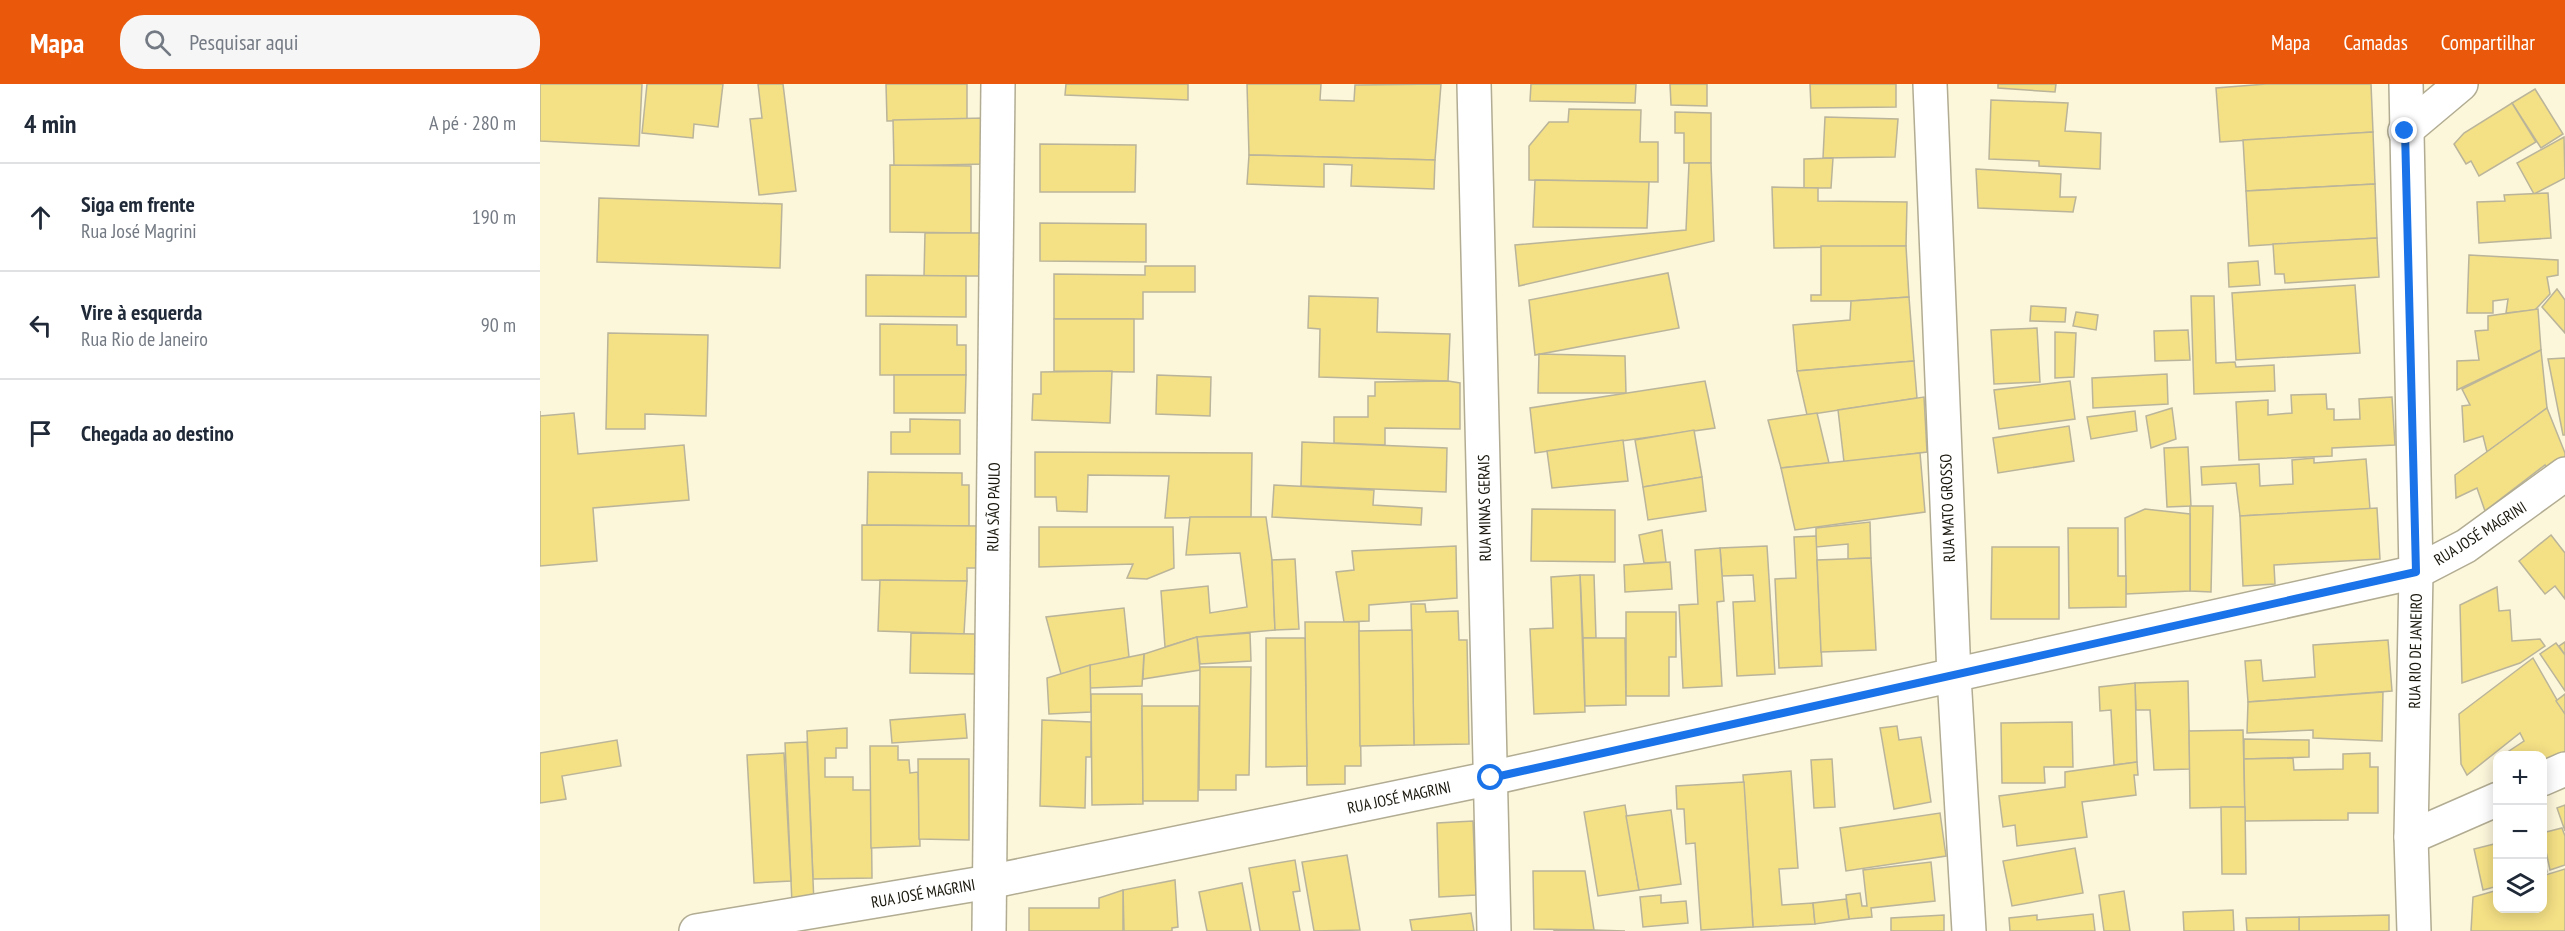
<!DOCTYPE html>
<html lang="pt">
<meta charset="utf-8">
<style>
body{margin:0;font-family:"PT Sans Narrow",sans-serif;background:#f6f6f7;color:#1f2937}
.controls{position:absolute;right:18px;bottom:18px;display:grid;overflow:hidden;border-radius:12px;box-shadow:0 3px 15px #0003}
.controls button{width:54px;height:54px;display:grid;place-items:center;padding:0;border:0;border-bottom:2px solid #e0e1e3;background:#fff;color:#1f2937;font:30px sans-serif}
.stop{position:absolute;width:18px;height:18px;margin:-14px;border:4px solid #1a73e8;border-radius:50%;background:#fff}
.stop.end{background:#1a73e8;border-color:#fff;box-shadow:0 2px 6px #0008}
.list{margin:0;padding:0;list-style:none}
h2{display:flex;justify-content:space-between;align-items:center;height:78px;margin:0;padding:0 24px;font-size:26px}
h2 small{font-size:20px;font-weight:400;color:#747a83}
.list li{display:grid;grid-template-columns:39px 1fr auto;gap:18px;align-items:center;box-sizing:border-box;height:108px;padding:0 24px;border-top:2px solid #e0e1e3}
.list b{display:block;font-size:22px;white-space:nowrap}
.list p{margin:0;font-size:20px;white-space:nowrap;color:#747a83}
.list em{font-size:20px;font-style:normal;color:#747a83}
.icon{flex:none;width:33px;height:33px;fill:none;stroke:currentColor;stroke-width:2;stroke-linecap:round;stroke-linejoin:round}
.map{position:relative;flex:none;width:2025px;height:847px;overflow:hidden}
header{display:flex;align-items:center;gap:36px;box-sizing:border-box;height:84px;padding:0 30px;background:#ea580c;color:#fff}
header strong{font-size:28px}
nav{display:flex;gap:33px;margin-inline-start:auto;font-size:21px}
.search{width:420px;height:54px;background:#f6f6f7;display:flex;align-items:center;gap:15px;box-sizing:border-box;padding:0 21px;border-radius:24px;color:#747a83;font-size:22px}
main{display:flex}
aside{flex:1;background:#fff}
.map>svg:first-child{display:block}
.building{fill:#f4e085;stroke:#bab49a;stroke-width:1.5}
.lines{fill:none;stroke-linecap:round;stroke-linejoin:round}
.minor-casing{stroke:#b1ac92;stroke-width:36}
.minor{stroke:#fff;stroke-width:33}
.route{stroke:#1a73e8;stroke-width:8}
.labels{text-anchor:middle;dominant-baseline:central;stroke-width:6;stroke-linejoin:round;paint-order:stroke}
.street-label{font-size:16px;fill:#19170d;stroke:#fff}
</style>
<header>
<strong>Mapa</strong>
<div class="search"><svg class="icon" aria-label="search" viewBox="0 0 24 24"><circle cx="10" cy="10" r="6"/><path d="M15 15l6 6"/></svg>Pesquisar aqui</div>
<nav><a>Mapa</a><a>Camadas</a><a>Compartilhar</a></nav>
</header>
<main>
<aside>
<h2>4 min<small>A pé · 280 m</small></h2>
<ul class="list">
<li><svg class="icon" aria-label="ahead" viewBox="0 0 24 24"><path d="M12 20V5M6 11l6-6 6 6"/></svg><div><b>Siga em frente</b><p>Rua José Magrini</p></div><em>190 m</em></li>
<li><svg class="icon" aria-label="left" viewBox="0 0 24 24"><path d="M17 20v-9H6M10 6l-5 5 5 5"/></svg><div><b>Vire à esquerda</b><p>Rua Rio de Janeiro</p></div><em>90 m</em></li>
<li><svg class="icon" aria-label="arrive" viewBox="0 0 24 24"><path d="M6 21V4h12l-3 4 3 4H6"/></svg><div><b>Chegada ao destino</b></div></li>
</ul>
</aside>
<div class="map">
<svg width="2025" height="847" viewBox="0 0 2025 847">
<rect width="100%" height="100%" fill="#fcf6db"/>
<g class="building">
<polygon points="0,0 102,0 99,62 0,57"/>
<polygon points="107,0 183,0 178,43 154,40 153,54 102,49"/>
<polygon points="218,0 243,0 256,107 219,111 210,35 222,34"/>
<polygon points="346,0 427,0 427,35 347,37"/>
<polygon points="526,0 648,0 648,16 525,11"/>
<polygon points="707,0 781,0 780,16 814,17 815,1 901,0 895,76 709,71"/>
<polygon points="991,0 1096,0 1095,19 990,17"/>
<polygon points="1130,0 1167,0 1167,22 1131,21"/>
<polygon points="1270,0 1356,0 1356,23 1271,24"/>
<polygon points="1458,0 1516,0 1515,8 1458,4"/>
<polygon points="1726,0 1831,0 1833,48 1680,58 1676,4"/>
<polygon points="1995,5 2023,50 2001,64 1972,19"/>
<polygon points="1451,16 1528,19 1525,47 1561,49 1560,85 1499,82 1499,77 1449,75"/>
<polygon points="1972,19 1996,58 1939,92 1931,77 1926,80 1914,60 1924,49"/>
<polygon points="1029,25 1101,26 1100,58 1118,58 1118,98 989,96 989,62 1009,38 1028,38"/>
<polygon points="1135,28 1171,29 1171,79 1144,79 1144,49 1135,49"/>
<polygon points="1285,33 1358,35 1355,73 1283,74"/>
<polygon points="445,34 446,80 354,82 353,36"/>
<polygon points="1833,48 1835,100 1706,107 1703,56"/>
<polygon points="2024,53 2025,94 1994,110 1977,79"/>
<polygon points="500,60 596,61 595,108 500,108"/>
<polygon points="709,71 895,76 894,105 811,102 812,81 784,80 784,103 707,100"/>
<polygon points="1293,74 1291,104 1264,104 1264,75"/>
<polygon points="1149,79 1171,79 1174,157 979,202 975,161 1146,146"/>
<polygon points="350,81 431,82 431,149 350,148"/>
<polygon points="1436,85 1521,90 1520,113 1536,113 1533,128 1438,124"/>
<polygon points="995,96 1109,98 1107,144 993,143"/>
<polygon points="1835,100 1837,154 1709,162 1706,107"/>
<polygon points="1232,103 1278,104 1278,117 1367,118 1366,162 1234,164"/>
<polygon points="2008,109 2011,154 1939,159 1937,118 1965,117 1964,111"/>
<polygon points="59,114 242,120 240,184 57,178"/>
<polygon points="500,139 606,140 606,178 500,177"/>
<polygon points="385,149 444,149 443,192 384,192"/>
<polygon points="1837,154 1839,193 1745,199 1744,190 1735,190 1733,160"/>
<polygon points="1281,162 1366,162 1369,213 1311,217 1271,217 1271,211 1281,211"/>
<polygon points="1929,171 2018,176 2018,191 2007,193 2010,210 1995,226 1966,229 1968,215 1953,217 1953,229 1927,229"/>
<polygon points="1718,177 1720,201 1689,203 1688,179"/>
<polygon points="605,182 655,182 655,208 603,208 603,235 514,235 514,190 605,191"/>
<polygon points="1128,189 1139,244 995,271 989,216"/>
<polygon points="326,191 426,192 426,233 326,232"/>
<polygon points="1815,201 1820,269 1696,276 1692,209"/>
<polygon points="2017,205 2025,216 2025,249 2002,223"/>
<polygon points="769,212 838,214 837,248 910,250 908,297 779,293 780,245 768,244"/>
<polygon points="1651,212 1674,212 1676,279 1695,278 1696,283 1734,281 1735,307 1654,310"/>
<polygon points="1369,213 1374,277 1257,287 1253,241 1310,236 1311,217"/>
<polygon points="1491,222 1526,224 1525,238 1490,237"/>
<polygon points="1998,225 2001,266 1917,306 1917,277 1939,276 1935,247 1948,246 1948,232"/>
<polygon points="1536,228 1558,231 1556,246 1533,242"/>
<polygon points="514,235 594,235 594,288 514,287"/>
<polygon points="340,240 417,241 417,261 426,261 426,291 340,291"/>
<polygon points="1497,244 1500,298 1454,300 1451,246"/>
<polygon points="1648,246 1650,276 1615,277 1614,247"/>
<polygon points="1515,248 1536,249 1534,293 1515,294"/>
<polygon points="68,249 168,251 166,332 105,330 105,345 66,345"/>
<polygon points="2001,266 2007,324 1947,368 1943,352 1924,358 1922,322 1930,321 1922,305"/>
<polygon points="999,270 1085,272 1086,309 998,309"/>
<polygon points="2025,274 2025,351 2023,351 2008,275"/>
<polygon points="1374,277 1377,314 1267,331 1257,287"/>
<polygon points="572,287 570,339 492,336 493,310 501,310 501,288"/>
<polygon points="1627,290 1628,320 1553,324 1552,294"/>
<polygon points="354,291 426,291 425,329 354,329"/>
<polygon points="617,291 671,293 670,332 616,330"/>
<polygon points="908,297 920,299 920,345 845,344 845,361 794,359 794,333 828,333 828,312 835,312 835,298"/>
<polygon points="1165,297 1175,344 995,369 990,324"/>
<polygon points="1530,297 1535,335 1459,345 1454,306"/>
<polygon points="1786,310 1787,325 1794,325 1794,336 1820,335 1819,315 1852,313 1855,361 1792,364 1792,372 1699,376 1696,318 1728,316 1728,331 1752,329 1751,311"/>
<polygon points="1384,313 1387,368 1304,378 1298,326"/>
<polygon points="1632,324 1636,355 1611,364 1606,332"/>
<polygon points="2007,324 2025,369 2025,376 2008,389 2005,381 1945,427 1937,404 1916,414 1915,391"/>
<polygon points="0,327 0,332 34,329 38,370 144,361 149,416 53,424 57,477 0,482"/>
<polygon points="1595,327 1597,347 1551,355 1547,333"/>
<polygon points="1277,329 1289,379 1241,384 1228,336"/>
<polygon points="370,335 420,336 420,370 351,370 351,348 370,348"/>
<polygon points="1529,342 1534,377 1458,389 1453,354"/>
<polygon points="1154,346 1162,393 1103,403 1095,356"/>
<polygon points="1083,356 1088,397 1012,404 1007,367"/>
<polygon points="762,358 907,364 906,408 761,402"/>
<polygon points="1648,363 1651,422 1627,423 1624,364"/>
<polygon points="495,368 712,369 711,433 625,434 629,392 548,391 547,428 517,427 516,413 495,413"/>
<polygon points="1380,369 1385,428 1255,446 1241,384"/>
<polygon points="1774,374 1774,379 1826,375 1830,425 1700,432 1696,399 1662,401 1661,383 1719,380 1720,402 1753,400 1752,376"/>
<polygon points="328,388 422,389 422,401 429,401 429,442 327,441"/>
<polygon points="1162,393 1166,427 1108,436 1103,403"/>
<polygon points="734,401 834,406 833,421 882,424 881,441 732,433"/>
<polygon points="1650,422 1673,422 1671,508 1650,507"/>
<polygon points="1837,424 1840,475 1734,481 1735,500 1703,502 1700,432"/>
<polygon points="992,425 1075,426 1075,478 991,477"/>
<polygon points="1605,425 1650,430 1650,507 1586,510 1585,434"/>
<polygon points="650,433 726,433 732,476 735,546 657,553 625,563 621,507 668,502 670,529 707,523 700,469 646,471"/>
<polygon points="1330,438 1331,474 1308,475 1308,460 1276,463 1276,444"/>
<polygon points="322,441 442,442 442,484 427,484 427,497 322,496"/>
<polygon points="499,443 633,443 634,484 607,495 587,494 593,480 499,483"/>
<polygon points="1528,444 1578,444 1578,492 1586,492 1586,523 1529,524"/>
<polygon points="1122,446 1126,478 1104,479 1099,451"/>
<polygon points="2011,451 2025,469 2025,515 2015,502 2005,510 1979,477"/>
<polygon points="1276,452 1282,582 1239,584 1235,495 1256,494 1254,453"/>
<polygon points="916,462 917,514 829,521 829,537 804,538 796,488 814,486 812,467"/>
<polygon points="1227,462 1235,590 1197,592 1193,518 1215,517 1213,491 1182,492 1180,464"/>
<polygon points="1452,463 1519,463 1519,535 1451,535"/>
<polygon points="1180,464 1184,517 1177,518 1182,602 1143,604 1139,521 1158,520 1155,466"/>
<polygon points="1331,474 1336,566 1281,568 1277,476"/>
<polygon points="755,475 759,545 735,546 732,476"/>
<polygon points="1130,478 1132,505 1085,508 1084,481"/>
<polygon points="1040,491 1054,491 1056,554 1043,554"/>
<polygon points="1040,491 1045,628 994,630 990,545 1013,544 1011,493"/>
<polygon points="340,496 427,497 424,550 338,547"/>
<polygon points="1957,503 1959,527 1970,526 1972,557 2000,555 2005,562 1980,579 1922,599 1920,521"/>
<polygon points="871,520 885,520 886,528 918,527 919,556 927,556 929,660 874,661"/>
<polygon points="584,524 589,573 521,590 506,533"/>
<polygon points="1086,528 1136,528 1136,573 1129,573 1129,612 1086,612"/>
<polygon points="765,538 819,538 821,682 805,682 805,700 767,701"/>
<polygon points="872,546 874,661 820,662 819,547"/>
<polygon points="371,549 435,550 435,590 370,589"/>
<polygon points="710,549 711,577 660,580 657,553"/>
<polygon points="657,553 660,586 603,595 604,570"/>
<polygon points="726,554 765,554 767,682 726,683"/>
<polygon points="1043,554 1085,554 1086,621 1045,622"/>
<polygon points="1848,556 1852,607 1708,618 1705,577 1721,576 1723,597 1775,593 1773,561"/>
<polygon points="2025,558 2025,571 2019,562"/>
<polygon points="2016,559 2025,571 2025,607 2000,570"/>
<polygon points="604,570 602,602 550,604 550,581"/>
<polygon points="1993,574 2025,630 2025,670 2002,679 2002,672 1967,672 1966,669 1984,657 1980,649 1927,691 1921,680 1919,630"/>
<polygon points="550,581 551,628 509,630 507,594"/>
<polygon points="660,583 711,583 709,691 696,691 696,706 659,706"/>
<polygon points="1648,597 1650,685 1614,686 1610,626 1596,626 1595,599"/>
<polygon points="1595,599 1597,678 1574,681 1571,626 1560,627 1559,603"/>
<polygon points="1843,608 1842,657 1773,654 1773,646 1707,649 1708,618"/>
<polygon points="551,610 602,610 603,720 552,721"/>
<polygon points="2025,610 2025,630 2016,617"/>
<polygon points="602,622 659,622 658,717 603,717"/>
<polygon points="425,630 427,654 352,659 350,636"/>
<polygon points="502,636 551,638 551,673 546,673 545,724 500,722"/>
<polygon points="1532,638 1533,683 1504,683 1505,699 1462,699 1461,639"/>
<polygon points="1357,642 1359,656 1381,653 1391,718 1354,725 1340,644"/>
<polygon points="307,644 307,664 296,664 296,674 285,674 285,693 313,693 313,706 331,706 332,794 273,795 267,647"/>
<polygon points="1703,646 1705,723 1650,724 1649,647"/>
<polygon points="1704,655 1769,656 1769,673 1704,675"/>
<polygon points="77,656 81,682 22,692 26,715 0,719 0,669"/>
<polygon points="267,658 274,819 252,820 245,659"/>
<polygon points="330,662 358,662 358,676 369,676 370,689 378,688 380,762 331,764"/>
<polygon points="244,669 251,797 214,799 207,671"/>
<polygon points="1830,669 1830,683 1838,683 1838,729 1808,729 1808,736 1705,737 1704,675 1753,674 1754,686 1803,685 1803,670"/>
<polygon points="378,675 429,675 429,756 379,755"/>
<polygon points="1292,675 1295,723 1274,724 1271,676"/>
<polygon points="1597,678 1598,691 1594,691 1596,711 1542,718 1547,753 1477,762 1475,741 1463,743 1459,712 1525,703 1525,688"/>
<polygon points="1251,687 1258,784 1239,785 1242,821 1273,819 1275,840 1213,843 1203,691"/>
<polygon points="1204,698 1213,843 1161,846 1155,759 1146,760 1144,725 1137,725 1136,702"/>
<polygon points="1085,721 1099,806 1058,812 1044,728"/>
<polygon points="2025,721 2025,747 2017,724"/>
<polygon points="1681,723 1705,723 1706,790 1682,790"/>
<polygon points="1131,726 1141,800 1099,806 1086,732"/>
<polygon points="1400,729 1406,772 1306,787 1300,744"/>
<polygon points="933,737 936,811 899,813 897,739"/>
<polygon points="2022,744 2025,752 2025,781 2010,786 2002,749"/>
<polygon points="1958,759 1958,802 1943,806 1934,765"/>
<polygon points="1535,764 1543,809 1472,822 1463,777"/>
<polygon points="2002,765 2007,788 2002,789"/>
<polygon points="807,771 820,846 774,847 762,778"/>
<polygon points="755,776 760,807 753,808 760,847 720,847 709,784"/>
<polygon points="1391,778 1395,817 1331,824 1332,833 1309,835 1306,811 1320,809 1322,822 1327,822 1323,786"/>
<polygon points="2025,785 2025,847 1931,847 1933,813 1958,806 1958,824 2002,824 2002,792"/>
<polygon points="993,787 1045,787 1054,846 994,845"/>
<polygon points="635,796 638,843 632,844 632,847 584,847 583,806"/>
<polygon points="702,799 711,847 667,847 659,808"/>
<polygon points="583,806 583,847 489,847 489,824 559,824 559,814"/>
<polygon points="1584,807 1590,847 1564,847 1559,811"/>
<polygon points="1121,811 1121,819 1146,817 1148,839 1103,843 1100,813"/>
<polygon points="1306,815 1309,835 1275,840 1273,819"/>
<polygon points="1693,826 1694,847 1644,847 1643,828"/>
<polygon points="931,829 934,847 872,847 870,836"/>
<polygon points="1553,830 1555,847 1470,847 1469,834 1497,831 1497,836"/>
<polygon points="1404,831 1404,847 1351,847 1351,834"/>
<polygon points="1849,831 1849,847 1759,847 1759,833"/>
<polygon points="1759,833 1759,847 1707,847 1706,834"/>
<polygon points="1014,846 1054,846 1085,847 1014,847"/>
</g>
<g class="lines">
<defs>
<g id="minor">
<polyline points="934,0 954,847"/>
<polyline points="1390,0 1414,592 1429,847"/>
<polyline points="1866,0 1876,488 1871,753 1874,847"/>
<polyline points="1865,47 1921,0"/>
<polyline points="2002,695 2025,685"/>
<polyline points="1871,753 1958,715"/>
<polyline points="156,847 449,798 951,694 1876,488 1926,462 2025,390"/>
<polyline points="449,847 458,0"/>
</g>
</defs>
<use href="#minor" class="minor-casing"/>
<use href="#minor" class="minor"/>
</g>
<g class="lines">
<polyline class="route" points="951,694 1876,488 1865,47"/>
</g>
<g class="labels">
<g class="street-label">
<text transform="translate(453 423) rotate(-89)">RUA SÃO PAULO</text>
<text transform="translate(944 424) rotate(-91)">RUA MINAS GERAIS</text>
<text transform="translate(1407 424) rotate(-92)">RUA MATO GROSSO</text>
<text transform="translate(1940 449) rotate(-32)">RUA JOSÉ MAGRINI</text>
<text transform="translate(1875 567) rotate(-89)">RUA RIO DE JANEIRO</text>
<text transform="translate(859 713) rotate(-12)">RUA JOSÉ MAGRINI</text>
<text transform="translate(383 809) rotate(-10)">RUA JOSÉ MAGRINI</text>
</g>
</g>
</svg>
<div class="controls">
<button>+</button>
<button>−</button>
<button><svg class="icon" aria-label="layers" viewBox="0 0 24 24"><path d="M12 4l9 5-9 5-9-5zM3 14l9 5 9-5"/></svg></button>
</div>
<div class="stop" style="left:951px;top:694px"></div>
<div class="stop end" style="left:1865px;top:47px"></div>
</div>
</main>
